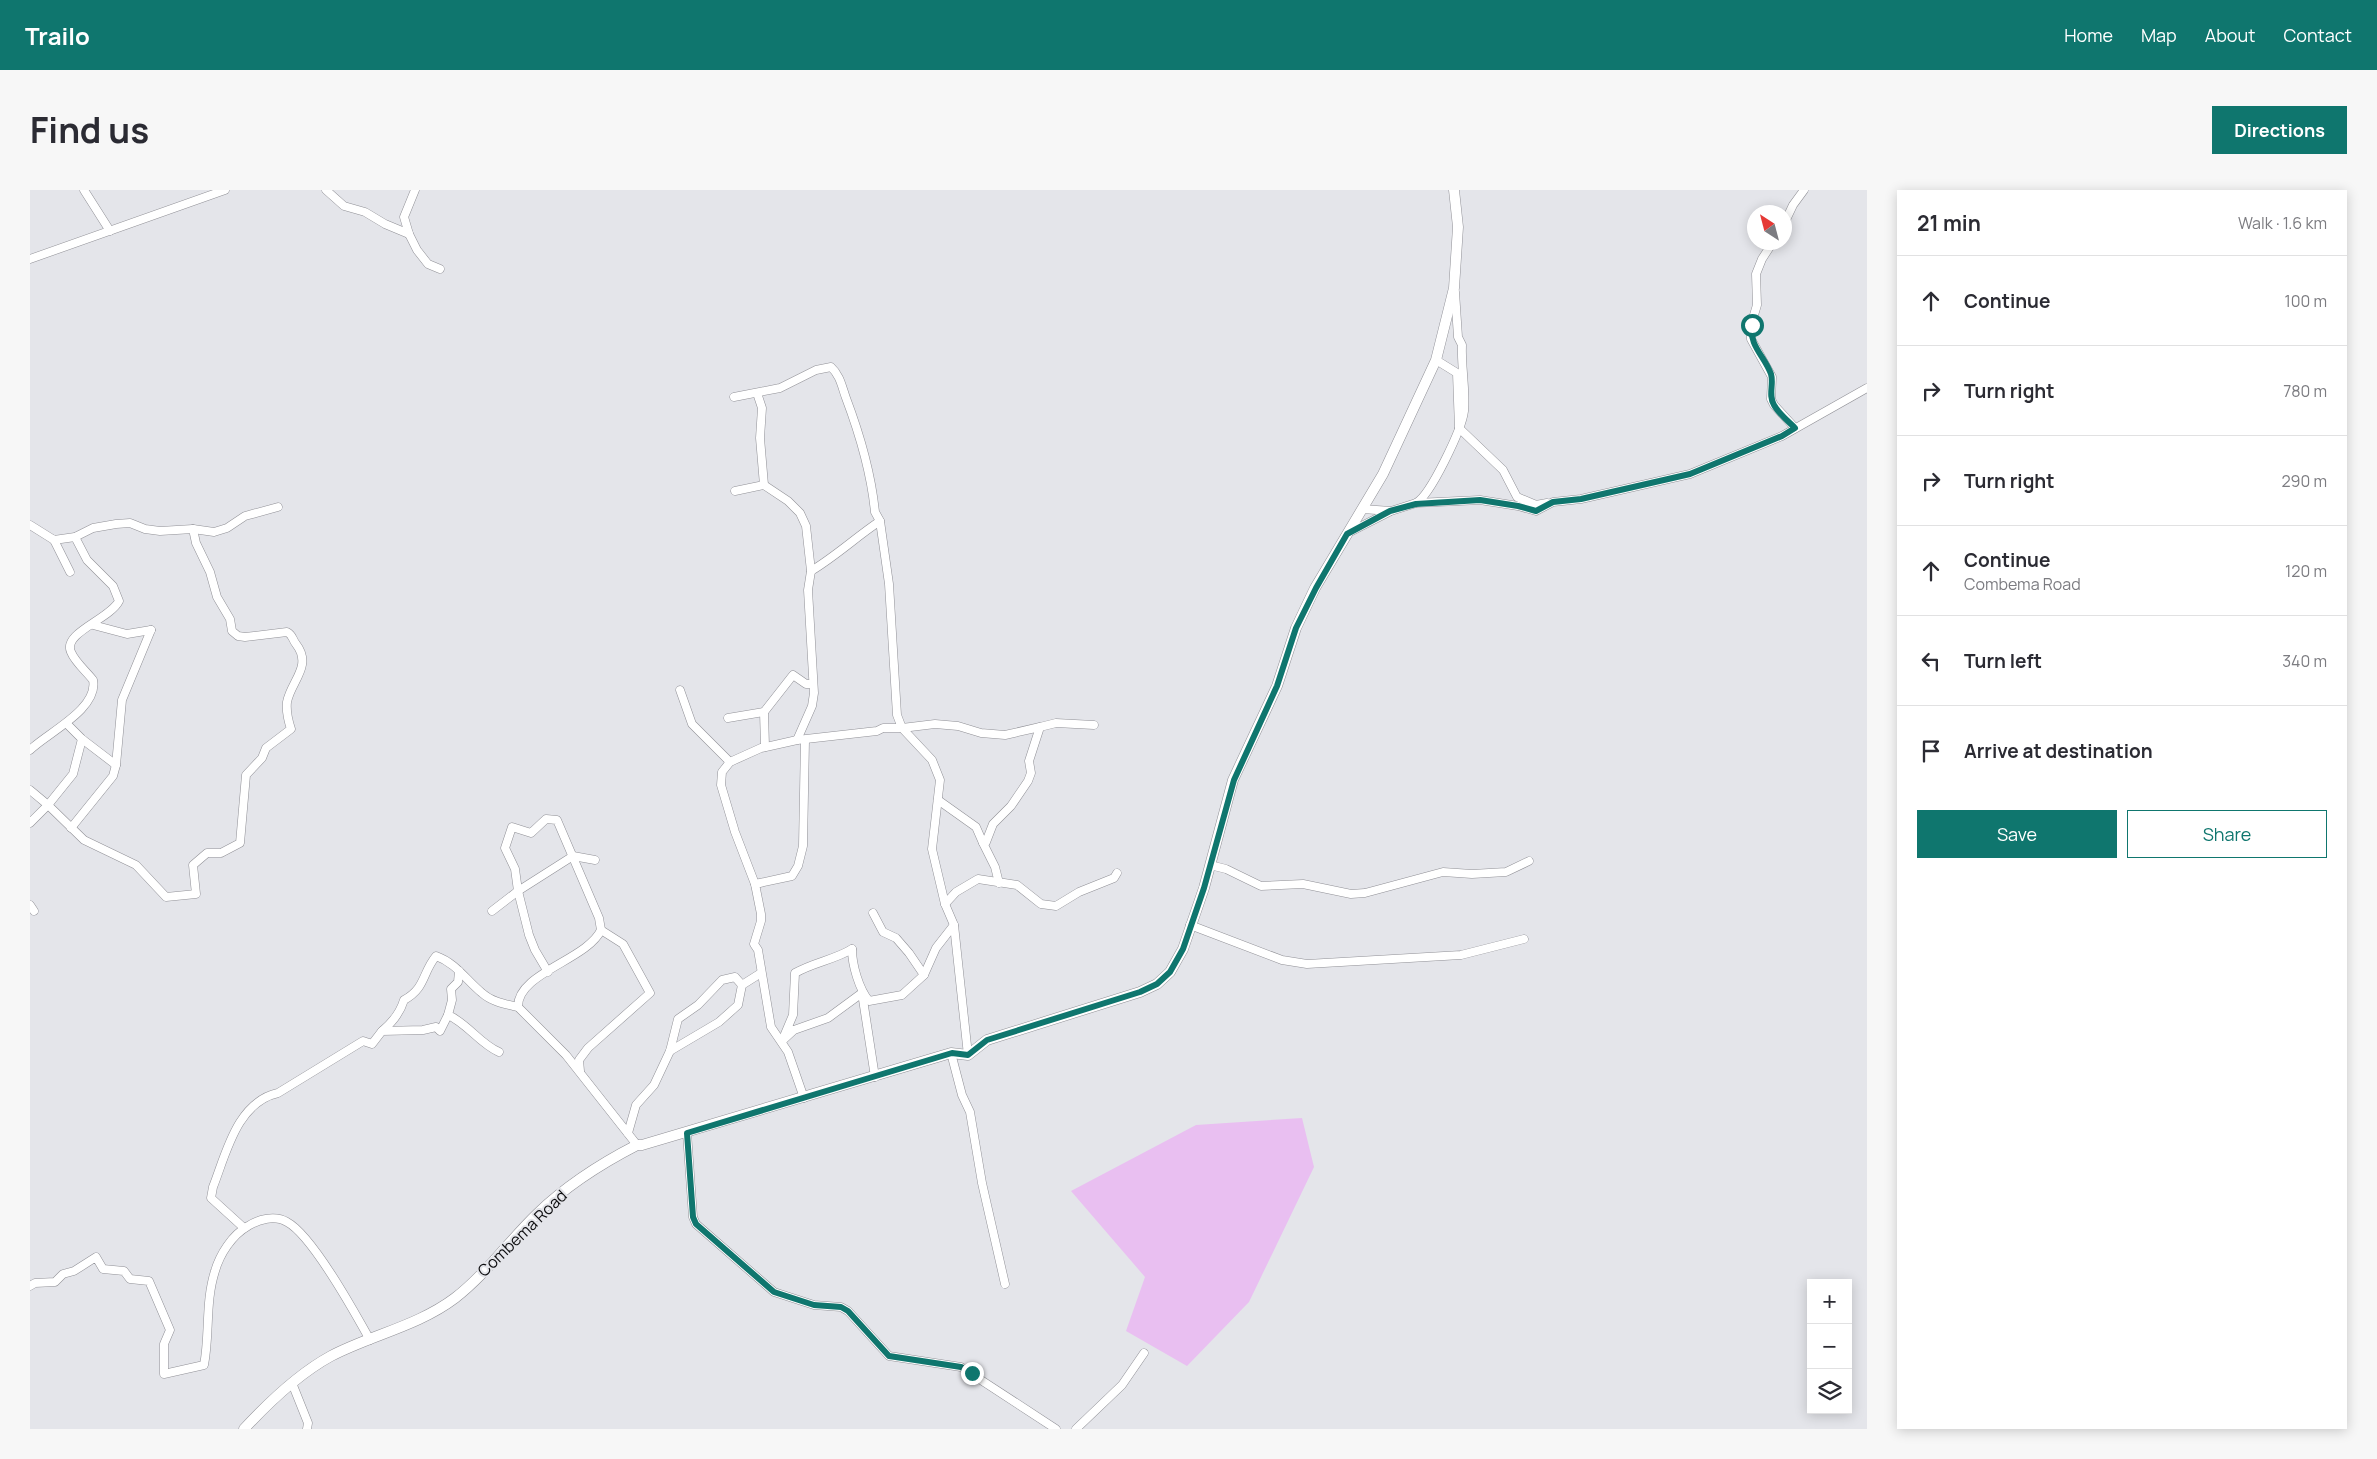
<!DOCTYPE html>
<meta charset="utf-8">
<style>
body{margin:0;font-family:Manrope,sans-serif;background:#f7f7f7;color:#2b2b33}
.controls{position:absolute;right:15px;bottom:15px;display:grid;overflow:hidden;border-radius:0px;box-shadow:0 2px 12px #0003}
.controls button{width:45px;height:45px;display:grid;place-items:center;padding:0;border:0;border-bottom:1px solid #e1e1e2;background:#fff;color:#2b2b33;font:25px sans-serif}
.compass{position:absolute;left:1717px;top:15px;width:45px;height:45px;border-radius:50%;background:#fff;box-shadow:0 2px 12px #0003;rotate:324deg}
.stop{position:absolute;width:15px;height:15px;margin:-11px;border:4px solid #0f766e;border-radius:50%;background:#fff}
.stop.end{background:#0f766e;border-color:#fff;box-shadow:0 1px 5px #0008}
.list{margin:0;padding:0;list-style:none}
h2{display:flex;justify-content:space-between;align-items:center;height:65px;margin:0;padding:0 20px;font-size:21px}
h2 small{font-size:16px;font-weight:400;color:#7c7c81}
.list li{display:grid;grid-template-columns:32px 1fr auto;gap:15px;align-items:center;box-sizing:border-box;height:90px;padding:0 20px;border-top:1px solid #e1e1e2}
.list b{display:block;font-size:19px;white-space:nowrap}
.list p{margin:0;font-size:16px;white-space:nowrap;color:#7c7c81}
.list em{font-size:16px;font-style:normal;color:#7c7c81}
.actions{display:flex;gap:10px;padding:15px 20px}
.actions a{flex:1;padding:11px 0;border:1px solid #0f766e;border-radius:0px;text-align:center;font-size:18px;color:#0f766e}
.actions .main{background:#0f766e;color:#fff}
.icon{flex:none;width:28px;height:28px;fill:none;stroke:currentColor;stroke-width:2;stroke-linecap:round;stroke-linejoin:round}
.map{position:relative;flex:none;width:1837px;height:1239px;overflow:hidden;border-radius:0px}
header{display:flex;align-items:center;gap:30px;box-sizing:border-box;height:70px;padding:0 25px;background:#0f766e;color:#fff}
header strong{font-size:24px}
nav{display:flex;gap:28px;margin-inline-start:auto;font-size:18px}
.intro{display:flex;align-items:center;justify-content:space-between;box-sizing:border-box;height:120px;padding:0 30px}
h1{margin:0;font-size:35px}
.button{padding:12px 22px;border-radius:0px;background:#0f766e;color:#fff;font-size:18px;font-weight:700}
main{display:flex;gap:30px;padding:0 30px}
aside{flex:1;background:#fff;border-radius:0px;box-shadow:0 2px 12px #0003}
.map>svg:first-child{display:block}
.green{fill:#e9bff1}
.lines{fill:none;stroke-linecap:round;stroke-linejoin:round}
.street-casing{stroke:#909096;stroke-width:9}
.secondary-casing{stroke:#909096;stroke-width:11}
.street{stroke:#fff;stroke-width:8}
.secondary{stroke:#fff;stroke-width:10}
.route{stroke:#0f766e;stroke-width:6}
.labels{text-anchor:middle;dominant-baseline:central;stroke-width:4;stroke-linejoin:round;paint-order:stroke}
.street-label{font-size:16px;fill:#0d0d0f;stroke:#e4e5ea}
</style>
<header>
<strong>Trailo</strong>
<nav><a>Home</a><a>Map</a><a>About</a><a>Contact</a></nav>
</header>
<div class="intro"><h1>Find us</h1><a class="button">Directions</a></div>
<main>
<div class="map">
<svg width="1837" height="1239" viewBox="0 0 1837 1239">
<rect width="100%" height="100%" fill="#e4e5ea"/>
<polygon class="green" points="1272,928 1284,977 1219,1112 1157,1176 1096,1141 1115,1087 1041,1001 1166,935"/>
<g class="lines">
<defs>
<g id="street">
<polyline points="54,0 80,41"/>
<polyline points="296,0 314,16 335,22 355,34 379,44"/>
<polyline points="385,0 374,27 379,44 387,60 398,74 410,79"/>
<polyline points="1754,34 1763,15 1774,0"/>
<polyline points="1743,52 1732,69 1726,84 1727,115 1721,135 1721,149 1742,187 1741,209 1744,215 1765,238"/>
<polyline points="0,69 195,0"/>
<polyline points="1406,170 1427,183 1429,238 1473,280 1487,307 1506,315 1517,313"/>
<polyline points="727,203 732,218 730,248 734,295"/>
<path d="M 704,207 L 750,198 L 786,180 L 801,177 C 810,185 812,197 816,208 C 830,245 841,282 845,322 L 850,331 L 859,394 L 867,525 L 872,538 L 902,570 L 910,590 L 902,659 L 915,714 L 924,735 L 938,865"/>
<polyline points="705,301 734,295 758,311 770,323 776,336 781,381 778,400 784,503 782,516 767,550"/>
<path d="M 1386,313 C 1400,306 1432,239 1434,221 C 1436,200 1431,177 1432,155 L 1428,147 L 1425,102"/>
<polyline points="1332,319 1361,321 1386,313 1450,310 1488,316 1506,321 1523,312 1551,309 1660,284 1752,246 1837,198"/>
<polyline points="0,335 24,350 45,347 63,338 86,334 100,333 115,339 130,341 163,339 184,342 197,338 215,326 248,317"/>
<polyline points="1318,343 1359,322"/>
<polyline points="24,350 40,382"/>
<path d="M 781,381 C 806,366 826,347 850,331"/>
<polyline points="63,435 97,444 121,440"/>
<polyline points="650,500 662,534 700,572"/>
<polyline points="698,528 734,522"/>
<polyline points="37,534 52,549 86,575"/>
<polyline points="735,557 734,522 763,485 776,494 783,494"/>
<path d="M 0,560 C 17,543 69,519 63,490 C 56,481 45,472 41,462 C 32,443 80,429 89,411 L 83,396 L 57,370 L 45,347"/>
<path d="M 0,600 L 18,615 L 54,650 L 106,675 L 136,707 L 166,704 L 163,675 L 177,663 L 191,663 L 210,653 L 216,585 L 232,568 L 236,558 L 261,539 C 258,530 256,521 257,512 C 261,491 283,476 266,454 C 262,449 263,445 257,442 L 215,447 L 208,446 L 202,441 L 200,429 L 187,407 L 180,382 L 166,353 L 163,339"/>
<polyline points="908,610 946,637 953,653 956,652 963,634 981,616 998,591 1001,583 999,571 1010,537 1026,533 1064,535"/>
<polyline points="0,633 18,615 43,584 52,549"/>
<polyline points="41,638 83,586 86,575 92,510 121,440"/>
<polyline points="953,653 965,677 969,693"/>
<polyline points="1180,675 1196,679 1231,696 1273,694 1321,704 1335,703 1413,682 1442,684 1476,682 1499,671"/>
<polyline points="725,694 762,686 768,676 773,656 775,550"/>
<polyline points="915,714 926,702 948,689 987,695 1011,714 1026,716 1049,702 1084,688 1087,683"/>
<polyline points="0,715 4,721"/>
<polyline points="462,721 488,701 543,666 565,670"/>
<polyline points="843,723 853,742 866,748 879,763 894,785"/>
<polyline points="1160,735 1252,770 1277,774 1431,765 1494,749"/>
<path d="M 822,759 C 804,770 784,772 765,783 L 763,825 L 752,851 L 764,840 L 798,828 L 832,803 L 845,887"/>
<path d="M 822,759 C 822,775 829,799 839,811 L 872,805 L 894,785 L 906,758 L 924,735"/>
<path d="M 429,781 L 428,792 L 421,799 L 422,810 L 418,825 C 437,833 450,854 469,862"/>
<path d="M 518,782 L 505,760 L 499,745 L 488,701 L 485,679 L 475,658 L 482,637 L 501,643 L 516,629 L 527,630 L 569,728 L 571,740 C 557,770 487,783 488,817 L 536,865 L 607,955"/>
<path d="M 352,841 C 363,832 370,823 374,810 C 396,798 392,783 406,766 C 426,773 436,790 452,803 C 462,812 475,814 488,817"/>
<polyline points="640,861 689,832 708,815 712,795 731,783"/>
<polyline points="921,863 932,905 940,922 952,993 975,1094"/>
<polyline points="550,881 549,870 558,858 620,803 593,754 571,740"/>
<polyline points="774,908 758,862 741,837 728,760 724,754 731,731 731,724 725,694 705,642 691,595 692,582 700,572 731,558 767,550 847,541 853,538 872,538 905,534 928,536 951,543 975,545 1010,537"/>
<polyline points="598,943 606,915 624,895 640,861 648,829 668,815 692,790 705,787 712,795"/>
<polyline points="657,943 663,1027 666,1034 744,1102 784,1115 811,1117 818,1121 859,1166 931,1177 1026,1239"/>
<path d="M 214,1038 L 181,1008 L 183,997 C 196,964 207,912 248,903 L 333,851 L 342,854 L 352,841 L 393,840 L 406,837 L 410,841 L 418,825"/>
<path d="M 0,1096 L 5,1093 L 25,1092 L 33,1084 L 44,1081 L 66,1067 L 73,1079 L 94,1081 L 100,1089 L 119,1091 L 140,1140 L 134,1154 L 134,1184 L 174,1175 C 180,1144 175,1112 185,1081 C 190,1064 202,1045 218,1036 C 229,1029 245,1025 257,1032 C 282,1045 325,1123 340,1150"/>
<polyline points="262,1193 278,1233 277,1239"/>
<polyline points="1046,1239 1092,1195 1114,1163"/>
</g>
<path id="secondary" d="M 214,1239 C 239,1212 268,1184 301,1166 C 341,1145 388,1136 425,1108 C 456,1084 479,1051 507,1024 C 537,995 570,974 607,955 L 612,955 L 921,863 L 938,865 L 957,850 L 1110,802 L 1127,794 L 1140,782 L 1153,759 L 1174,698 L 1203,590 L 1247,496 L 1266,438 L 1285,398 L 1353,284 L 1406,170 L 1424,98 L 1428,37 L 1424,0"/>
</defs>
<use href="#street" class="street-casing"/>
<use href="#secondary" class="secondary-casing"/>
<use href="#street" class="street"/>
<use href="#secondary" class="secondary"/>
</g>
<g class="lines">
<path class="route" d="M 942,1183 L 931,1177 L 859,1166 L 818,1121 L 811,1117 L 784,1115 L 744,1102 L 666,1034 L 663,1027 L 657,943 L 922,863 L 938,865 L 957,850 L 1110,802 L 1127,794 L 1140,782 L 1153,759 L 1174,698 L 1204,590 L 1247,496 L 1266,438 L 1286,398 L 1317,344 L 1360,321 L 1386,314 L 1450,310 L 1488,316 L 1506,321 L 1523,312 L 1551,309 L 1660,284 L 1752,246 L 1765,238 C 1758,231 1749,224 1744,215 C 1738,205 1744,194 1741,184 C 1734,165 1719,156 1722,135"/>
</g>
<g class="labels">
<g class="street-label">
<text transform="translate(492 1043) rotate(-44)">Combema Road</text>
</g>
</g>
</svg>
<div class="controls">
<button>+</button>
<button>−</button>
<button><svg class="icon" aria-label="layers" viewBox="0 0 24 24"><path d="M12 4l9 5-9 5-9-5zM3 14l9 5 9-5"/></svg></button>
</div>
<svg class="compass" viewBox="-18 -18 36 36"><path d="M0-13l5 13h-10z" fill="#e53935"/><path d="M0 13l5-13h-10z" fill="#7c7c81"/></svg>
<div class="stop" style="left:1722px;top:135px"></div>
<div class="stop end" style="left:942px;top:1183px"></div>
</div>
<aside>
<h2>21 min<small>Walk · 1.6 km</small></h2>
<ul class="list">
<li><svg class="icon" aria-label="ahead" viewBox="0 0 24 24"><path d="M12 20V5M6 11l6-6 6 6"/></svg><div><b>Continue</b></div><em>100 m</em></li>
<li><svg class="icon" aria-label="right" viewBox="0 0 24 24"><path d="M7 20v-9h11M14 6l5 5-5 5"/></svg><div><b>Turn right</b></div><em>780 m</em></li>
<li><svg class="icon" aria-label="right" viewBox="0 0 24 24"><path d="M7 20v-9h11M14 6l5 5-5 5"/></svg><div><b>Turn right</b></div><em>290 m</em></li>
<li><svg class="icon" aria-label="ahead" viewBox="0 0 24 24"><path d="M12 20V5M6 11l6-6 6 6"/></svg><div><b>Continue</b><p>Combema Road</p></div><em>120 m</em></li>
<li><svg class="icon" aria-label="left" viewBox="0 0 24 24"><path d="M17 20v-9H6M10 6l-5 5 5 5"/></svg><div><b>Turn left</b></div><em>340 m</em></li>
<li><svg class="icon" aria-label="arrive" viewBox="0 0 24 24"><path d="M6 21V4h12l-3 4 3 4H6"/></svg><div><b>Arrive at destination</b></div></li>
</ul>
<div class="actions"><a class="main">Save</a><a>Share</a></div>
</aside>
</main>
